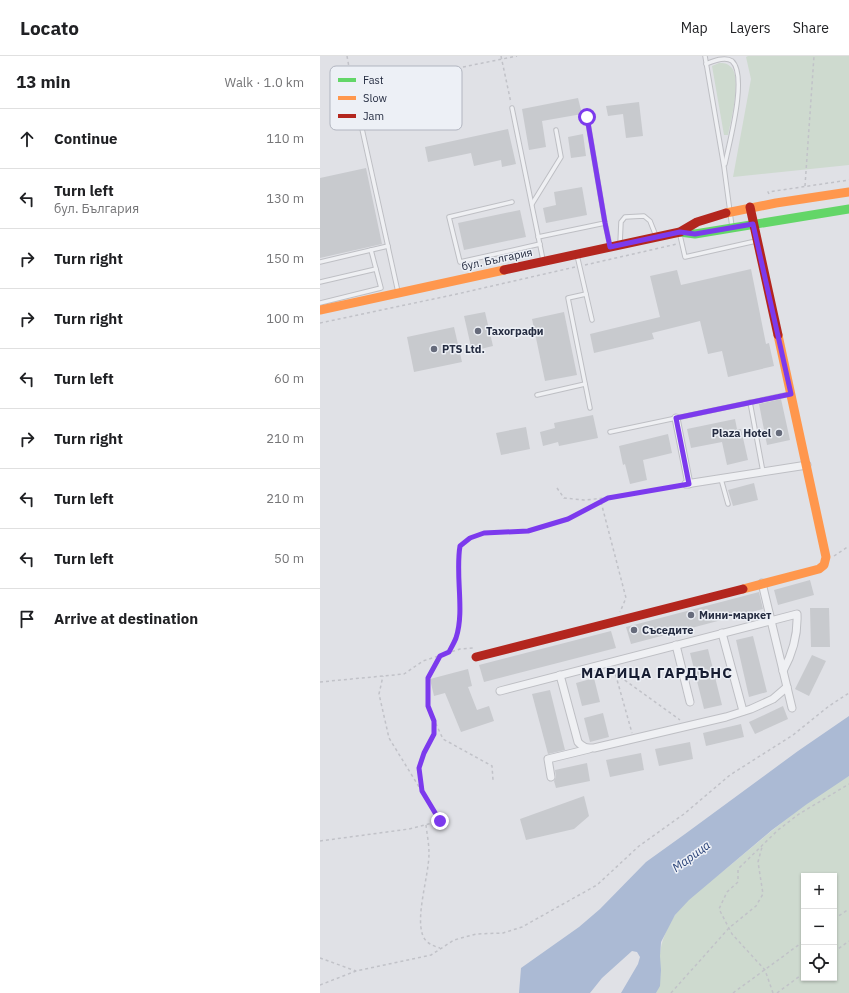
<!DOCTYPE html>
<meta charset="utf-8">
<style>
body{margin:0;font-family:"IBM Plex Sans",sans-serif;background:#f6f6f6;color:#202124}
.controls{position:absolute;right:12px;bottom:12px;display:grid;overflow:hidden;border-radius:0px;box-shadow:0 1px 3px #0004}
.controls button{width:36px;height:36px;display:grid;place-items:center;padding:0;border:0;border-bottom:1px solid #e0e0e0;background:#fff;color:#202124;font:20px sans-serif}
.stop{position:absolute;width:12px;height:12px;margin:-9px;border:3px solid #7c3aed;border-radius:50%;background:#fff}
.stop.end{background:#7c3aed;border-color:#fff;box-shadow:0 1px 4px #0008}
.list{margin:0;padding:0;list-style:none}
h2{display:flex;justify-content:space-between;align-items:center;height:52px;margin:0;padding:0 16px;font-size:17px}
h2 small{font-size:13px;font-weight:400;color:#757577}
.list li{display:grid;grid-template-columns:26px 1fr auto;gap:12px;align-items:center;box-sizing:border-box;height:60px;padding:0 16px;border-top:1px solid #e0e0e0}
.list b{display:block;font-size:15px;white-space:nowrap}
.list p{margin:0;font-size:13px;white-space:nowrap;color:#757577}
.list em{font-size:13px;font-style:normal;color:#757577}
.icon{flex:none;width:22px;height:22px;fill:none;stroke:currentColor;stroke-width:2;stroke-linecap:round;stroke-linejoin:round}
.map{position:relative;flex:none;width:529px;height:937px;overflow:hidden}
header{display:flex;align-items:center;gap:24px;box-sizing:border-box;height:56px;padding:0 20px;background:#fff;border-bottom:1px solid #e0e0e0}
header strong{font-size:19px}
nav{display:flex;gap:22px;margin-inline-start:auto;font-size:14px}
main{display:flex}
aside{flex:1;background:#fff}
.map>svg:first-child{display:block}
.green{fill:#cedacf;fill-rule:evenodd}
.water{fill:#abbad4}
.building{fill:#c8cace}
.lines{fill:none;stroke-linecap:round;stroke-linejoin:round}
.lane-casing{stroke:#bebfc4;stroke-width:5.5}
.street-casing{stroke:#bebfc4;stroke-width:9}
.path{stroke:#c1c2c8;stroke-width:1.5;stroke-dasharray:3 3;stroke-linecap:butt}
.lane{stroke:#eff0f3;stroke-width:3.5}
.street{stroke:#eff0f3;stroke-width:7}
.fast{stroke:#63d668;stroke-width:9}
.slow{stroke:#ff974d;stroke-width:9}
.jam{stroke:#b3261e;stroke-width:9}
.route{stroke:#7c3aed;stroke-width:5}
.poi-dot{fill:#666b7b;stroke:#edf0f6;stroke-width:1.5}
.labels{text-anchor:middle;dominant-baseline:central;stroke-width:3;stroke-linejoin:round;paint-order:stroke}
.street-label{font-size:11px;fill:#252c41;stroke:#edf0f6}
.poi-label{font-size:11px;font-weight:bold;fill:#252c41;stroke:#edf0f6;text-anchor:start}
.water-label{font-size:12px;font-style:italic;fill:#2b4479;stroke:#edf0f6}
.district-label{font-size:15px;font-weight:bold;letter-spacing:1px;fill:#171d32;stroke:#edf0f6}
.key{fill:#edf0f6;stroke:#b1b5c0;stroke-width:1}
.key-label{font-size:11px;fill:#252c41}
</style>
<header>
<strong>Locato</strong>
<nav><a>Map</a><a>Layers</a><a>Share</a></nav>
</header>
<main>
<aside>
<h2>13 min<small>Walk · 1.0 km</small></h2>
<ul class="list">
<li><svg class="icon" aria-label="ahead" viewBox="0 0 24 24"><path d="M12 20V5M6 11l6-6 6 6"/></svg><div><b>Continue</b></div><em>110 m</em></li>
<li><svg class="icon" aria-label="left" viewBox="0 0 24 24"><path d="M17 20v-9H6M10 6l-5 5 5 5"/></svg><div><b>Turn left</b><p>бул. България</p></div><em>130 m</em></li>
<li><svg class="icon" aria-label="right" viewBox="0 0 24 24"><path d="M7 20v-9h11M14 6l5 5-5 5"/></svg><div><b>Turn right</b></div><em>150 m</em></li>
<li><svg class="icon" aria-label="right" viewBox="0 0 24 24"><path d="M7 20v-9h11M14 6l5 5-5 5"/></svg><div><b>Turn right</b></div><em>100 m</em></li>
<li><svg class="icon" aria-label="left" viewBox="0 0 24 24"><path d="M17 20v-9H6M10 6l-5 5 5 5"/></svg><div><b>Turn left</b></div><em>60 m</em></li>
<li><svg class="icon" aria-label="right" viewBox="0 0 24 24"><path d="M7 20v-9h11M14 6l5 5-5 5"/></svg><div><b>Turn right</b></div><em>210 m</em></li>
<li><svg class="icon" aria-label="left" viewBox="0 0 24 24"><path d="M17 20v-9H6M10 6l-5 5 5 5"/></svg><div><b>Turn left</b></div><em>210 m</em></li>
<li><svg class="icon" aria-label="left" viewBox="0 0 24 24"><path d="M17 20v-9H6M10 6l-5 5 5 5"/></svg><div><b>Turn left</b></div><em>50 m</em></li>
<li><svg class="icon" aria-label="arrive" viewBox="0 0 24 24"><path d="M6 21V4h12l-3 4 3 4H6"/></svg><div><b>Arrive at destination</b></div></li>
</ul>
</aside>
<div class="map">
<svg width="529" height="937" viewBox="0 0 529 937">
<rect width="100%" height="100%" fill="#e0e1e6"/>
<g class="green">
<polygon points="428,0 529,0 529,109 413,121 431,23 426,1"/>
<path d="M 399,7 C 404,7 407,7 411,11 C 422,21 411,65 408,79 L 404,79 L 392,10 Z"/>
<path d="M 529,720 L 529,937 L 336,937 C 343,923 339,913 340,898 C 341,885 348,870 355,859 C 369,840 390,826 407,812 C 447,779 485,745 529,720 ZM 484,820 L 514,820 L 514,922 L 484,922 Z"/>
</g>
<polygon class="water" points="529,660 529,720 487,748 452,774 369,844 355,859 341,886 340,900 341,914 340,930 336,937 301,937 318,908 320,901 317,896 312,895 282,922 270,937 199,937 201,912 259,871 280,853 326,806 365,778 478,695"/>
<g class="building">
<polygon points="258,42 262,58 222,65 226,91 209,94 202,53"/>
<polygon points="319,46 323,80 306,82 303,58 288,60 286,50"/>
<polygon points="188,73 196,108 182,111 181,104 154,110 151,97 108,106 105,91"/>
<polygon points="263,78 266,100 251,102 248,81"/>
<polygon points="46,112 62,188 0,202 0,122"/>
<polygon points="262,131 267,159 226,167 223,152 236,149 234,136"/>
<polygon points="200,154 206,181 144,194 138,167"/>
<polygon points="431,213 446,288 449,287 454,310 408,321 402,295 388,298 380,265 332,277 334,283 274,297 270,278 340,261 330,220 357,214 361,229"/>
<polygon points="165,256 173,290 152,295 144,260"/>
<polygon points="244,256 257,319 225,325 212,263"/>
<polygon points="134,271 142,306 94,316 87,281"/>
<polygon points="461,343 470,384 447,389 439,348"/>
<polygon points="273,359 278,382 239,390 238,386 223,390 220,376 235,372 234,367"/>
<polygon points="415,363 417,373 421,373 428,404 407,409 402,386 371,392 367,373"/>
<polygon points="206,371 210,393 181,399 176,377"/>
<polygon points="348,378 352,397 323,404 327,424 310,428 305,408 303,409 299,390"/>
<polygon points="434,427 438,444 413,450 408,434"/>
<polygon points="490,524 494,539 458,549 454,534"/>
<polygon points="439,536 443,553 311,588 306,571"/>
<polygon points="490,552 509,552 510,591 491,591"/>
<polygon points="291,575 296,592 164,626 159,609"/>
<polygon points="433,580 447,636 429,641 416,584"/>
<polygon points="388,593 402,649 384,653 370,597"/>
<polygon points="492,599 506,605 489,640 475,633"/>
<polygon points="148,613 152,630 148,631 157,654 169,650 174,665 141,676 125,637 114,640 110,623"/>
<polygon points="274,622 280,646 262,650 256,627"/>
<polygon points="230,634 245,694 228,698 212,638"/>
<polygon points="463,650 468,663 435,678 429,666"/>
<polygon points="283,657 289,681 270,686 264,662"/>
<polygon points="421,668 424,681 386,690 383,677"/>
<polygon points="370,686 373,703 339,710 335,693"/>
<polygon points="321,697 324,714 290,721 286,704"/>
<polygon points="267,707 270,725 236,732 234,725 236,721 235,714"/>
<polygon points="264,740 269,760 254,773 206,784 200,763"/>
</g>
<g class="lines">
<defs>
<g id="lane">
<polyline points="385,0 404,111 412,171"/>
<path d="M 386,8 C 393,5 405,0 412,5 C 428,20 409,87 405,108"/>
<polyline points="33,32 78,236"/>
<polyline points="192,52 223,204"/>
<polyline points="267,61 285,167 290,190"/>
<polyline points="192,146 129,161 140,206 220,188"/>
<polyline points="212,148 241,101 236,74"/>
<polyline points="360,179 365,201 436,185"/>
<polyline points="218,181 285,167"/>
<polyline points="300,188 301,166 305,161 324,160 330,165 336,180"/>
<polyline points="257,199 272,264"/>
<polyline points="0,206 68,190"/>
<polyline points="0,226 56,213"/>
<polyline points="266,238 248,242 270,352"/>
<polyline points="0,247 61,232 51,194"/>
<polyline points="217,339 265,328"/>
<polyline points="430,346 443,416"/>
<polyline points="290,376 470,338"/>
<polyline points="401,423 408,448"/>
</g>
<g id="street">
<polyline points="356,362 369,428"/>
<polyline points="366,428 487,409"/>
<polyline points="442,527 472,652"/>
<polyline points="402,577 423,655"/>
<polyline points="356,589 370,646"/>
<path d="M 240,619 L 258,686 C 263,692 267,692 274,692 L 406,661 L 431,653 L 453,643 L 467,631"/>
<path d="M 180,635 L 477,558 C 478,579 473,597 463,615"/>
<polyline points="231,721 228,703 269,693"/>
</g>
</defs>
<use href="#lane" class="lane-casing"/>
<use href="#street" class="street-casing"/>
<g class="path">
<polyline points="27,0 32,28"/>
<polyline points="181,0 191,47"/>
<polyline points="143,11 197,0"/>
<polyline points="485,130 494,0"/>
<polyline points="449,138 448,136 529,124"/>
<polyline points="265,209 357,188"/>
<polyline points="0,267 137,238 255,211"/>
<polyline points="237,432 244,442 264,444 286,442"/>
<polyline points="281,446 306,542 300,556"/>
<polyline points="514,500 529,490"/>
<path d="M 129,596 C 131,592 134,587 136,582 C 145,554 135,519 140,490 L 150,482 L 164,477 L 208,475 L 248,463 L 288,442 L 358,429"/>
<polyline points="120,600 108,623 108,651 123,683 172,710 173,724"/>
<polyline points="294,613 312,677"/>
<polyline points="295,617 360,664"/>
<polyline points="0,626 84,618 103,605 140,593 154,592"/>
<polyline points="102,733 99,712 104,697 114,678 114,667"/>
<path d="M 106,769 C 107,778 109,788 109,797 C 109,820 95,860 103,880 C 106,887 113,890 120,892"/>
<polyline points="0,785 89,773 120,765 69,682 59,638 63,620"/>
<polyline points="514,863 529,853"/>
<polyline points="514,896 529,885"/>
<polyline points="0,902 36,915"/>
<polyline points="0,929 36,915 111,899 134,884 156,878 183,877 202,871 277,829 319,790 364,758 410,719 473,679 509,650 529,637"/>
<polyline points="351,937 409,872 436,850 443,838 438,806 442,791"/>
<polyline points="413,937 484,885"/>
<polyline points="453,937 445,914 412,878 399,853 407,836 418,826 418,813 458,774 479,758 529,728"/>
<polyline points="457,937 484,917"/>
</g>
<use href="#lane" class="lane"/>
<use href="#street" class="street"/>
<polyline class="fast" points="360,176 375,178 529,153"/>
<g class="slow">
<polyline points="406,157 456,147 529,136"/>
<polyline points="0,254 184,214"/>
<polyline points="423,533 499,513 504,509 506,501 458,279"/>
</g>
<g class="jam">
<polyline points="430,151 458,279"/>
<polyline points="184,214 360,176 377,166 406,157"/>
<polyline points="156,601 423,533"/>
</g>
</g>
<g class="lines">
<path class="route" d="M 120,765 L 102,735 L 99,712 L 104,697 L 114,678 L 114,665 L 108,650 L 108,622 L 120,600 L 129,596 C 131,592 134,587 136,582 C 145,555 135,519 140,490 L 150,482 L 164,477 L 208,475 L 248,463 L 288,442 L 369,428 L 356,362 L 471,338 L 433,168 L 375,178 L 360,176 L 290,191 L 285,167 L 267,61"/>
</g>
<g class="poi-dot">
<circle cx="158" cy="275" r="4"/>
<circle cx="114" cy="293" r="4"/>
<circle cx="459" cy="377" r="4"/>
<circle cx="371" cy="559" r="4"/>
<circle cx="314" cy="574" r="4"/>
</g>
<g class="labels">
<g class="street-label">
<text transform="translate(177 203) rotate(-12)">бул. България</text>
</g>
<g class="poi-label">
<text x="166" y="275">Тахографи</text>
<text x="122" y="293">PTS Ltd.</text>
<text x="451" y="377" text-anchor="end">Plaza Hotel</text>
<text x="379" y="559">Мини-маркет</text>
<text x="322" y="574">Съседите</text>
</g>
<g class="water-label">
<text transform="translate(371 800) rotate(-36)">Марица</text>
</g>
<g class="district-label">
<text x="337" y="616">МАРИЦА ГАРДЪНС</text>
</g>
</g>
<rect x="10" y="10" width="132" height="64" rx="6" class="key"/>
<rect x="18" y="22" width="18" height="4" fill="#63d668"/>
<rect x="18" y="40" width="18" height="4" fill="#ff974d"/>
<rect x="18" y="58" width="18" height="4" fill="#b3261e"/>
<g class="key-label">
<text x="43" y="28">Fast</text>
<text x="43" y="46">Slow</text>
<text x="43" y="64">Jam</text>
</g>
</svg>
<div class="controls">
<button>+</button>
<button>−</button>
<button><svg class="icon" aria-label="locate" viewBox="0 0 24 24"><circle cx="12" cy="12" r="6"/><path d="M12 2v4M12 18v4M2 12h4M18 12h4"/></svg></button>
</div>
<div class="stop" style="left:267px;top:61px"></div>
<div class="stop end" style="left:120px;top:765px"></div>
</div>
</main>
